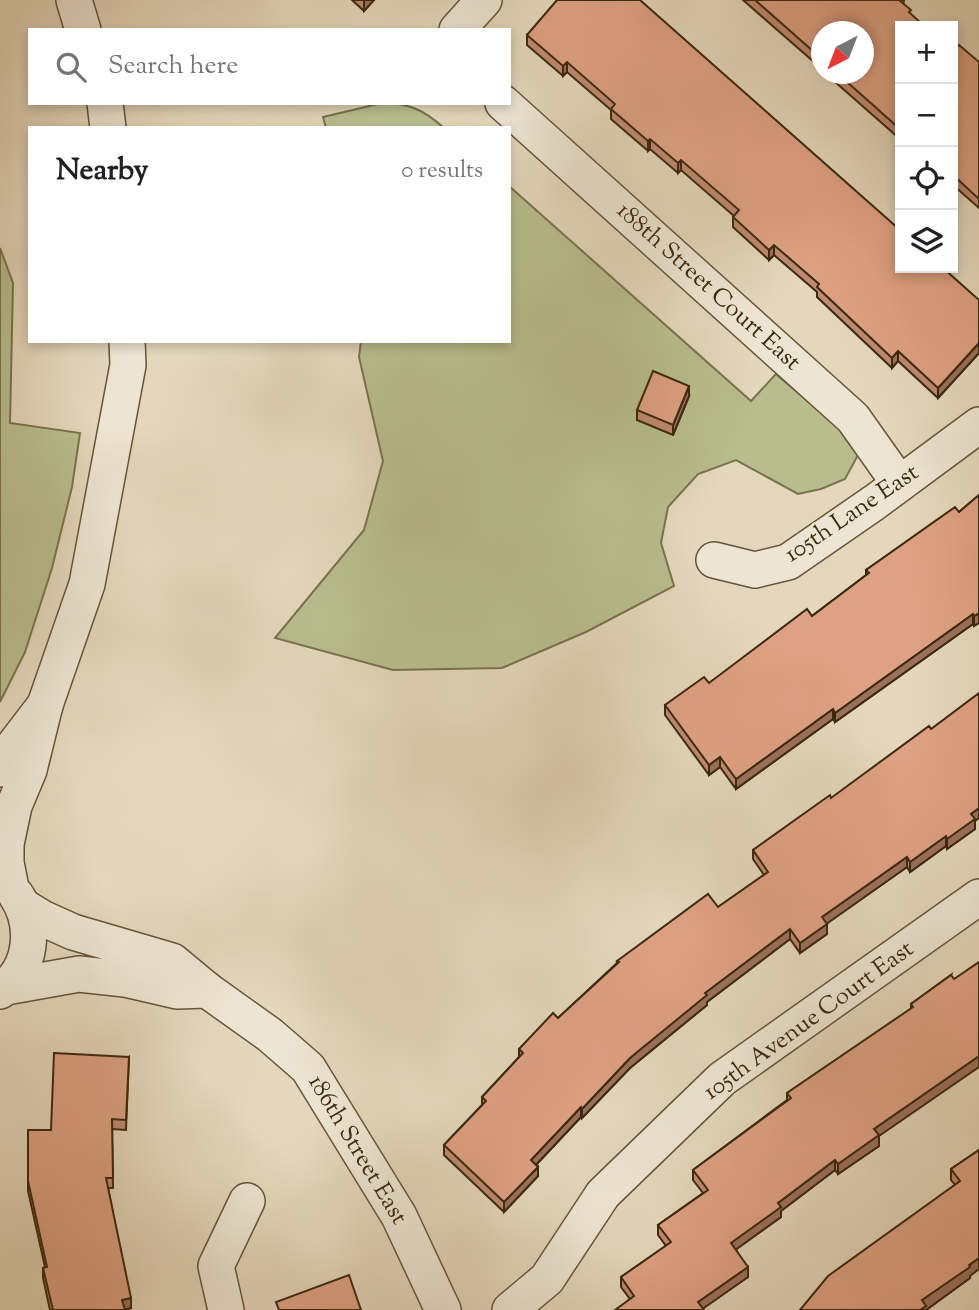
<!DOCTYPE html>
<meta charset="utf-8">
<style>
body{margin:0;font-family:"Sorts Mill Goudy",serif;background:#f2f2f2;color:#202124}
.controls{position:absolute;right:21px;top:21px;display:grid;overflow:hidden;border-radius:0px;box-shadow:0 4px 10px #0003}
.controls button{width:63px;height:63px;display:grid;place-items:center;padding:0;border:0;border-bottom:2px solid #e0e0e0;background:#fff;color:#202124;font:35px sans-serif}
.compass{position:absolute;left:811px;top:21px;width:63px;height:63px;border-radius:50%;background:#fff;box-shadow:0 4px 10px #0003;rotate:222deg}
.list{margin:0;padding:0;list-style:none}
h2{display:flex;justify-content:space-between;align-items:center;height:91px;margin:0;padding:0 28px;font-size:30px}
h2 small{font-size:23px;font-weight:400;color:#757577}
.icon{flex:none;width:38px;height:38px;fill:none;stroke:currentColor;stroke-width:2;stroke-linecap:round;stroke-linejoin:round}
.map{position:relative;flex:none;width:979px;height:1310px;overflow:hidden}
.search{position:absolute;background:#fff;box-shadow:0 4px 10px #0003;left:28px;top:28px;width:483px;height:77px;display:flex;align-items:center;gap:18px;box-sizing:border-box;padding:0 24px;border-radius:0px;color:#757577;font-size:26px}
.panel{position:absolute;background:#fff;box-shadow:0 4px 10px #0003;left:28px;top:126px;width:483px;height:217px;border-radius:0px}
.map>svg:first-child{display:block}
.green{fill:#b8bd8d;stroke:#7a724d;stroke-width:2}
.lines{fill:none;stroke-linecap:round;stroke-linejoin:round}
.minor-casing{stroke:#665438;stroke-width:38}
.minor{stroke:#ede5d3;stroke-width:35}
.wall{fill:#bf8a71;stroke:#3c280d;stroke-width:2}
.shaded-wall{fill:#9b715c;stroke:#3c280d;stroke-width:2}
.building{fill:#dea183;stroke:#3c280d;stroke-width:2}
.labels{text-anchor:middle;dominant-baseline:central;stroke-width:5;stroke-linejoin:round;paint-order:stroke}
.street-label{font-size:24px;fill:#3c280d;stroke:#ede5d3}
</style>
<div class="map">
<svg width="979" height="1310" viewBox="0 0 979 1310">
<rect width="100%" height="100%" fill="#e4d7bb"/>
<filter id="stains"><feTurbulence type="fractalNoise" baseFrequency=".00286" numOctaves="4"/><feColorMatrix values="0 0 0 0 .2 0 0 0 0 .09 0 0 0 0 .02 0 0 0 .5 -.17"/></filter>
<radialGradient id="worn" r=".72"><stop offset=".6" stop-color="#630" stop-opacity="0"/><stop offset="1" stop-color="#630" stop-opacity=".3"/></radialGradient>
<g class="green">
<path d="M 382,103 C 409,103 424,110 444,128 L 326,128 L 323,117 Z"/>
<polygon points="509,186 751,401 776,374 852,439 858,455 845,479 821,489 798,494 736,460 698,474 668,507 661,543 674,586 586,632 502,668 393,670 275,638 364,530 383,461 359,357 361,341 509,341"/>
<polygon points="0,248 13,283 10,423 80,433 72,487 52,568 25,652 0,702"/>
</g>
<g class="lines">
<defs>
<g id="minor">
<polyline points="74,0 83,30"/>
<polyline points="457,30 484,0"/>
<polyline points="105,103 108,128"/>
<polyline points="503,103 853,418 899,483"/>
<polyline points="714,560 755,570 788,562 875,502 979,425"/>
<polyline points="45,705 87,584 128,365 127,341"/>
<polyline points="0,769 6,756 45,705 29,770 14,806 6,844 6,863 11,888"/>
<polyline points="6,987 79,974 125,979 177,991 207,990 172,961 73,932 42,918 24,907"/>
<polyline points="207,990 270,1035 308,1068 399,1216 443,1310"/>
<path d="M 0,991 C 33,970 36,925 16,895"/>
<polyline points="226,1310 216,1266 247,1201"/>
<polyline points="510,1310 547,1279 603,1194 722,1079 979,897"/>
</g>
</defs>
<use href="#minor" class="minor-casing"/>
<use href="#minor" class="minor"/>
</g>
<g class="wall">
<polygon points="352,0 374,0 364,11"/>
<polygon points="743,0 904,0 900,26 900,139 826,74 864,74 822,32 822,69"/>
<polygon points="527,35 979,300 979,353 938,398 898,361 892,368 817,297 817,292 774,255 769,260 733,227 733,217 734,216 681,170 678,173 650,149 648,151 611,119 611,110 567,72 563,76 527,45"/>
<polygon points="953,51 979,62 979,208 953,185"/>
<polygon points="689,396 673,435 637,420 637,410"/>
<polygon points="979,495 974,626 973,624 835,722 833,719 736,789 720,767 709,775 665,715 665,705 709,683 812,616 866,575 866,570 959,512"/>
<polygon points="831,798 975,821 975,829 947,849 946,846 910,872 907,867 827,923 827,934 800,953 790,939 707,1002 707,1005 630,1068 582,1118 581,1117 536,1165 538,1176 504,1212 444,1155 444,1145 482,1105 482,1097 519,1057 519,1049 558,1018 617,963 617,961 718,907 764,875 753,859 753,850"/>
<polygon points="951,975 879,1136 879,1146 838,1174 835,1170 781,1211 781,1217 736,1249 748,1277 703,1308 630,1299 621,1287 621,1277 666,1246 658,1235 658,1225 703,1193 693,1180 693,1170 787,1100 787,1093 911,1009 911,1004"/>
<polygon points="129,1057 126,1130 112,1129 113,1188 108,1188 131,1308 125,1310 50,1310 43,1278 43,1268 45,1267 28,1191 28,1130 51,1130"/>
<polygon points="979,1150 970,1278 926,1310 800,1310 955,1185 951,1180 951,1169"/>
</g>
<g class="shaded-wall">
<polygon points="365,0 374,0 364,11 364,1"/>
<polygon points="567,62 567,72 563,76 563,66"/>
<polygon points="650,139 650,149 648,151 648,141"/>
<polygon points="681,160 681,170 678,173 678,163"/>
<polygon points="774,245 774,255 769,260 769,250"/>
<polygon points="979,343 979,353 938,398 938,388"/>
<polygon points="898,351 898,361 892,368 892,358"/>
<polygon points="689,386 689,396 673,435 673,425"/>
<polygon points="979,613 979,623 974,626 974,616"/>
<polygon points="973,614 973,624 835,722 835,713"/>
<polygon points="833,709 833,719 736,789 736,779"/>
<polygon points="720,757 720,767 709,775 709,765"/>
<polygon points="979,808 979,818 975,821 975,829 947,849 947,839 971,814"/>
<polygon points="946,836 946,846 910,872 910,862"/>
<polygon points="907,857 907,867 822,927 822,917"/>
<polygon points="827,924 827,934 800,953 800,943"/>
<polygon points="790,929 790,939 707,1002 707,1005 630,1068 582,1118 582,1109 630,1058 705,993"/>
<polygon points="979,1056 979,1067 879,1136 879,1146 838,1174 838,1164 874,1129"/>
<polygon points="581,1107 581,1117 531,1170 531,1160"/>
<polygon points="835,1160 835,1170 781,1211 781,1217 731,1253 731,1243 778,1203"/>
<polygon points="538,1167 538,1176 504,1212 504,1202"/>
<polygon points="979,1258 979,1269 970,1276 970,1278 926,1310 920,1310 922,1300"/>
<polygon points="748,1267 748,1277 701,1310 698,1302"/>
<polygon points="131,1298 131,1308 122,1310 122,1300"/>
</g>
<g class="building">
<polygon points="557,0 640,0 900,230 900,268 943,268 979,300 979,343 938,388 898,351 892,358 817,287 819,284 774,245 769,250 733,217 739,210 681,160 678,163 650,139 648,141 611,109 615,104 567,62 563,66 527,35"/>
<polygon points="755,0 899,0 911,10 909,12 924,26 900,26 900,129 838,74 864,74 864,32 822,32 822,59"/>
<polygon points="959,45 979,62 979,199 953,175 953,51"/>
<polygon points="653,371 689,386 673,425 637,410"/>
<polygon points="979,495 979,613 974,616 973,614 835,713 833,709 736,779 720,757 709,765 665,705 704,677 709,683 807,609 812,616 869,573 866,570 955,507 959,512"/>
<polygon points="979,693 979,808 971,814 975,819 947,839 946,836 910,862 907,857 822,917 827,924 800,943 790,929 705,993 707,995 630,1058 582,1109 581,1107 531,1160 538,1167 504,1202 444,1145 486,1101 482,1097 523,1053 519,1049 553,1013 558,1018 619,962 617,961 708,894 718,907 768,872 753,850 830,795 831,798 929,726 931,729"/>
<polygon points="979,962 979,1056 874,1129 879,1135 838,1164 835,1160 778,1203 781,1207 731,1243 748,1267 698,1302 704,1310 615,1310 634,1296 621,1277 671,1242 658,1225 708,1190 693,1170 791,1098 787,1093 913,1007 911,1004 951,975 954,979"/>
<polygon points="54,1053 129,1057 126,1120 112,1119 113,1178 106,1178 131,1298 122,1300 125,1310 53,1310 43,1268 47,1267 28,1181 28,1130 51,1130"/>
<polygon points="979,1150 979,1258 969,1265 970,1267 922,1300 926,1306 920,1310 800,1310 828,1276 960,1181 951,1169"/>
<polygon points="349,1275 361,1310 279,1310 276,1302"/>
</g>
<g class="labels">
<g class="street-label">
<text transform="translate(708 287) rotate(42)">188th Street Court East</text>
<text transform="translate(852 514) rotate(-34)">105th Lane East</text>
<text transform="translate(809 1021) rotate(-36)">105th Avenue Court East</text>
<text transform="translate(357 1150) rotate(59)">186th Street East</text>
</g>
</g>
<rect width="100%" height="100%" filter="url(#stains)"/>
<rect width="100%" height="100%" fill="url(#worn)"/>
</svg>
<div class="controls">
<button>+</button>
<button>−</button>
<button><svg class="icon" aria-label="locate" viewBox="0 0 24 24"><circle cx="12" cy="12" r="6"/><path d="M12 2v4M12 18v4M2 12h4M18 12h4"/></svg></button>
<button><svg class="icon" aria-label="layers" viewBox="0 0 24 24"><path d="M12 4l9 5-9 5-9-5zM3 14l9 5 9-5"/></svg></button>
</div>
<svg class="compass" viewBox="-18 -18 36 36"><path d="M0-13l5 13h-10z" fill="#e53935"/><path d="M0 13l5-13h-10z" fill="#757577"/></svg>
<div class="search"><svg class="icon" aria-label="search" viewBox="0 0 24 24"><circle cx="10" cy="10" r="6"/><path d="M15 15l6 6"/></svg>Search here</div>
<section class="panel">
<h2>Nearby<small>0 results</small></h2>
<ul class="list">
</ul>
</section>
</div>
